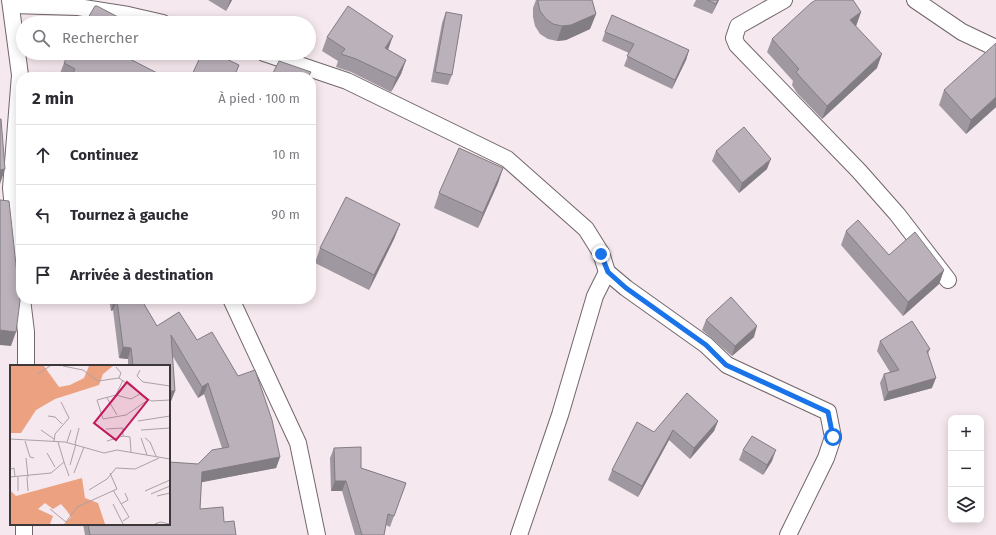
<!DOCTYPE html>
<html lang="fr">
<meta charset="utf-8">
<style>
body{margin:0;font-family:"Fira Sans",sans-serif;background:#f2f2f3;color:#2b2b33}
.controls{position:absolute;right:12px;bottom:12px;display:grid;overflow:hidden;border-radius:8px;box-shadow:0 2px 10px #0003}
.controls button{width:36px;height:36px;display:grid;place-items:center;padding:0;border:0;border-bottom:1px solid #e1e1e2;background:#fff;color:#2b2b33;font:20px sans-serif}
.stop{position:absolute;width:12px;height:12px;margin:-9px;border:3px solid #1a73e8;border-radius:50%;background:#fff}
.stop.end{background:#1a73e8;border-color:#fff;box-shadow:0 1px 4px #0008}
.list{margin:0;padding:0;list-style:none}
h2{display:flex;justify-content:space-between;align-items:center;height:52px;margin:0;padding:0 16px;font-size:17px}
h2 small{font-size:13px;font-weight:400;color:#7c7c81}
.list li{display:grid;grid-template-columns:26px 1fr auto;gap:12px;align-items:center;box-sizing:border-box;height:60px;padding:0 16px;border-top:1px solid #e1e1e2}
.list b{display:block;font-size:15px;white-space:nowrap}
.list em{font-size:13px;font-style:normal;color:#7c7c81}
.icon{flex:none;width:22px;height:22px;fill:none;stroke:currentColor;stroke-width:2;stroke-linecap:round;stroke-linejoin:round}
.map{position:relative;flex:none;width:996px;height:535px;overflow:hidden}
.search{position:absolute;background:#fff;box-shadow:0 2px 10px #0003;left:16px;top:16px;width:300px;height:44px;display:flex;align-items:center;gap:10px;box-sizing:border-box;padding:0 14px;border-radius:22px;color:#7c7c81;font-size:15px}
.panel{position:absolute;background:#fff;box-shadow:0 2px 10px #0003;left:16px;top:72px;width:300px;height:232px;border-radius:16px}
.map>svg:first-child{display:block}
.lines{fill:none;stroke-linecap:round;stroke-linejoin:round}
.street-casing{stroke:#71666a;stroke-width:18}
.street{stroke:#fff;stroke-width:16}
.wall{fill:#a098a1}
.shaded-wall{fill:#827c83}
.building{fill:#bab1bb;stroke:#827c83}
.route{stroke:#1a73e8;stroke-width:5}
.inset-road{fill:none;stroke:#aba1a6;stroke-width:1}
.view{fill:#c2185b;fill-opacity:0.15;stroke:#c2185b;stroke-width:2}
.inset-edge{fill:none;stroke:#3c3739;stroke-width:2}
</style>
<div class="map">
<svg width="996" height="535" viewBox="0 0 996 535">
<rect width="100%" height="100%" fill="#f5e8ee"/>
<g class="lines">
<defs>
<g id="street">
<polyline points="10,0 20,75 11,188 21,293"/>
<polyline points="784,0 738,26 734,38 737,45 859,171 897,214 948,280"/>
<polyline points="915,0 962,32 996,48"/>
<polyline points="12,5 78,7 128,15 163,23"/>
<polyline points="264,53 347,81 507,159 586,229 601,253 607,272 626,288 706,345 727,365 828,412 833,437 826,458 788,535"/>
<polyline points="22,299 26,332 26,366"/>
<polyline points="231,299 298,443 317,535"/>
<polyline points="24,535 24,524"/>
<polyline points="519,535 560,415 595,296 607,272"/>
</g>
</defs>
<use href="#street" class="street-casing"/>
<use href="#street" class="street"/>
</g>
<g class="wall">
<polygon points="208,0 232,0 226,11"/>
<polygon points="536,0 592,0 596,14 590,29 566,40 557,41 548,39 540,34 535,26 533,17 533,8"/>
<polygon points="696,0 719,0 712,14 693,6"/>
<polygon points="446,12 452,75 448,85 431,82 442,23"/>
<polygon points="861,12 856,26 877,68 822,119 797,93 792,85 793,81 767,52 772,39"/>
<polygon points="605,32 689,50 686,60 672,89 624,66 629,53 602,41"/>
<polygon points="327,37 388,50 406,60 401,74 391,92 351,72 336,67 338,61 322,51"/>
<polygon points="64,63 165,77 61,77 59,76"/>
<polygon points="944,90 996,107 966,134 939,105"/>
<polygon points="716,151 767,169 739,193 712,161"/>
<polygon points="503,168 498,183 478,228 434,208 439,193"/>
<polygon points="400,224 394,239 369,290 315,263 320,248"/>
<polygon points="846,231 889,255 944,270 939,284 903,316 841,245"/>
<polygon points="109,299 141,299 157,326 197,340 280,457 276,468 201,482 200,509 224,522 236,535 85,535 83,524 169,524 198,464 222,448 204,394 198,398 172,355 175,391 171,401 169,366 128,366 128,359 119,358 113,310 111,311"/>
<polygon points="706,320 754,337 732,356 702,330"/>
<polygon points="880,341 930,349 928,354 932,388 884,401 880,383 884,374 890,372 877,351"/>
<polygon points="718,421 714,431 690,459 669,440 638,497 608,480 612,470 654,432"/>
<polygon points="334,448 361,468 406,483 390,527 386,525 384,535 355,535 342,491 331,491 330,458"/>
<polygon points="743,450 772,461 763,475 739,460"/>
</g>
<g class="shaded-wall">
<polygon points="230,0 232,0 226,11"/>
<polygon points="718,0 719,0 712,14 716,4"/>
<polygon points="861,12 856,26 845,34 850,20"/>
<polygon points="596,14 590,29 566,40 557,41 562,26"/>
<polygon points="393,36 388,50 380,62 385,48"/>
<polygon points="689,50 686,60 672,89 675,80"/>
<polygon points="882,54 877,68 822,119 827,106"/>
<polygon points="406,60 401,74 391,92 396,78"/>
<polygon points="996,97 996,107 966,134 971,120"/>
<polygon points="771,159 767,169 739,193 742,183"/>
<polygon points="503,168 498,183 478,228 483,213"/>
<polygon points="5,169 0,184 0,170"/>
<polygon points="400,224 394,239 369,290 374,275"/>
<polygon points="944,270 939,284 903,316 908,302"/>
<polygon points="114,300 117,300 113,310 111,311"/>
<polygon points="757,326 754,337 732,356 735,346"/>
<polygon points="0,330 16,332 11,346 0,345"/>
<polygon points="123,347 131,348 128,359 119,358"/>
<polygon points="936,378 932,388 884,401 888,392"/>
<polygon points="208,383 204,394 198,398 202,387"/>
<polygon points="169,391 175,391 171,401 169,401"/>
<polygon points="718,421 714,431 690,459 694,448"/>
<polygon points="673,430 669,440 638,497 642,486"/>
<polygon points="776,450 772,461 763,475 767,465"/>
<polygon points="280,457 276,468 198,483 202,472"/>
<polygon points="335,481 346,481 342,491 331,491"/>
</g>
<g class="building">
<polygon points="538,0 592,0 596,14 571,25 562,26 553,24 546,19 540,11 538,2"/>
<polygon points="707,0 718,0 716,4"/>
<polygon points="816,0 853,0 861,12 850,20 882,54 827,106 802,79 796,72 799,69 772,39 811,3"/>
<polygon points="95,6 97,6 120,18 118,23 85,23"/>
<polygon points="348,6 393,36 385,48 406,60 396,78 356,59 341,54 345,49 327,37"/>
<polygon points="446,12 462,15 452,75 435,72"/>
<polygon points="612,15 689,50 675,80 627,56 634,44 605,32"/>
<polygon points="996,43 996,97 971,120 944,90"/>
<polygon points="69,53 118,53 165,77 80,77 73,73 75,69 64,63"/>
<polygon points="202,53 214,53 239,65 234,77 191,77"/>
<polygon points="279,61 311,72 308,77 271,77"/>
<polygon points="0,119 1,119 5,169 0,170"/>
<polygon points="744,127 771,159 742,183 716,151"/>
<polygon points="459,148 503,168 483,213 439,193"/>
<polygon points="346,197 400,224 374,275 320,248"/>
<polygon points="0,200 9,201 20,301 16,332 0,330"/>
<polygon points="858,220 889,255 915,232 944,270 908,302 846,231"/>
<polygon points="731,297 757,326 735,346 706,320"/>
<polygon points="114,299 141,299 157,326 179,312 197,340 212,332 238,376 255,370 272,420 280,457 202,472 200,509 223,507 224,522 234,521 236,535 90,535 88,524 169,524 169,462 198,464 212,450 229,447 208,383 202,387 171,335 175,391 169,391 169,366 133,366 131,348 123,347 117,300 114,300"/>
<polygon points="912,321 930,349 927,351 936,378 888,392 884,374 899,370 880,341"/>
<polygon points="687,393 718,421 694,448 673,430 642,486 612,470 637,422 654,432"/>
<polygon points="752,436 776,450 767,465 743,450"/>
<polygon points="361,447 361,468 406,483 394,516 388,514 384,535 362,535 346,481 335,481 334,448"/>
</g>
<g class="lines">
<polyline class="route" points="601,254 608,272 626,288 706,345 726,365 828,412 833,437"/>
</g>
<g transform="translate(10 365)">
<rect width="160" height="160" fill="#f5e8ee"/>
<path d="M 0,1 L 34,1 L 49,22 L 60,20 L 74,13 L 79,1 L 103,1 L 93,9 L 89,20 L 45,34 L 26,45 L 11,68 L 0,68 ZM 72,113 L 75,133 L 88,138 L 95,159 L 54,159 L 61,152 L 57,146 L 51,139 L 43,144 L 35,138 L 28,144 L 43,151 L 40,159 L 0,159 L 0,125 L 6,131 Z" fill="#eca280"/>
<path class="inset-road" d="M 53,1 L 73,5 L 88,16 L 109,13 L 141,36 L 160,35M 106,2 L 111,8 L 109,13M 130,5 L 127,11 L 133,17 L 160,21M 28,9 L 40,1M 130,29 L 121,34 L 106,30 L 87,35 L 93,54 L 116,50 L 138,35M 106,30 L 113,15M 97,33 L 107,50M 38,51 L 45,52 L 52,59M 128,56 L 160,51M 96,64 L 113,63 L 113,71M 31,65 L 44,74M 131,65 L 160,63M 131,73 L 137,90M 135,73 L 140,77 L 146,91M 0,74 L 55,77 L 94,88 L 107,85 L 160,94M 15,76 L 20,92 L 24,93M 97,76 L 113,71 L 120,72 L 121,87M 44,77 L 45,69 L 59,53 L 51,37M 57,77 L 61,65M 65,79 L 69,63M 37,88 L 45,102M 16,93 L 18,112M 54,97 L 59,111M 60,100 L 66,79M 1,104 L 4,103 L 5,112M 64,108 L 74,82M 0,112 L 41,108 L 54,97 L 48,77M 8,112 L 8,126M 17,112 L 18,126M 79,125 L 97,114 L 106,103 L 125,104 L 149,93M 103,125 L 119,152 L 113,156M 135,126 L 160,115M 141,129 L 160,121M 147,131 L 160,128M 103,139 L 113,159M 111,139 L 118,135 L 115,128M 40,144 L 56,157 L 67,142 L 107,124 L 100,108M 145,159 L 150,157 L 160,159"/>
<path class="view" d="M 117,17 L 138,35 L 106,75 L 84,58 Z"/>
<rect width="160" height="160" class="inset-edge"/>
</g>
</svg>
<div class="controls">
<button>+</button>
<button>−</button>
<button><svg class="icon" aria-label="layers" viewBox="0 0 24 24"><path d="M12 4l9 5-9 5-9-5zM3 14l9 5 9-5"/></svg></button>
</div>
<div class="stop" style="left:833px;top:437px"></div>
<div class="stop end" style="left:601px;top:254px"></div>
<div class="search"><svg class="icon" aria-label="search" viewBox="0 0 24 24"><circle cx="10" cy="10" r="6"/><path d="M15 15l6 6"/></svg>Rechercher</div>
<section class="panel">
<h2>2 min<small>À pied · 100 m</small></h2>
<ul class="list">
<li><svg class="icon" aria-label="ahead" viewBox="0 0 24 24"><path d="M12 20V5M6 11l6-6 6 6"/></svg><div><b>Continuez</b></div><em>10 m</em></li>
<li><svg class="icon" aria-label="left" viewBox="0 0 24 24"><path d="M17 20v-9H6M10 6l-5 5 5 5"/></svg><div><b>Tournez à gauche</b></div><em>90 m</em></li>
<li><svg class="icon" aria-label="arrive" viewBox="0 0 24 24"><path d="M6 21V4h12l-3 4 3 4H6"/></svg><div><b>Arrivée à destination</b></div></li>
</ul>
</section>
</div>
